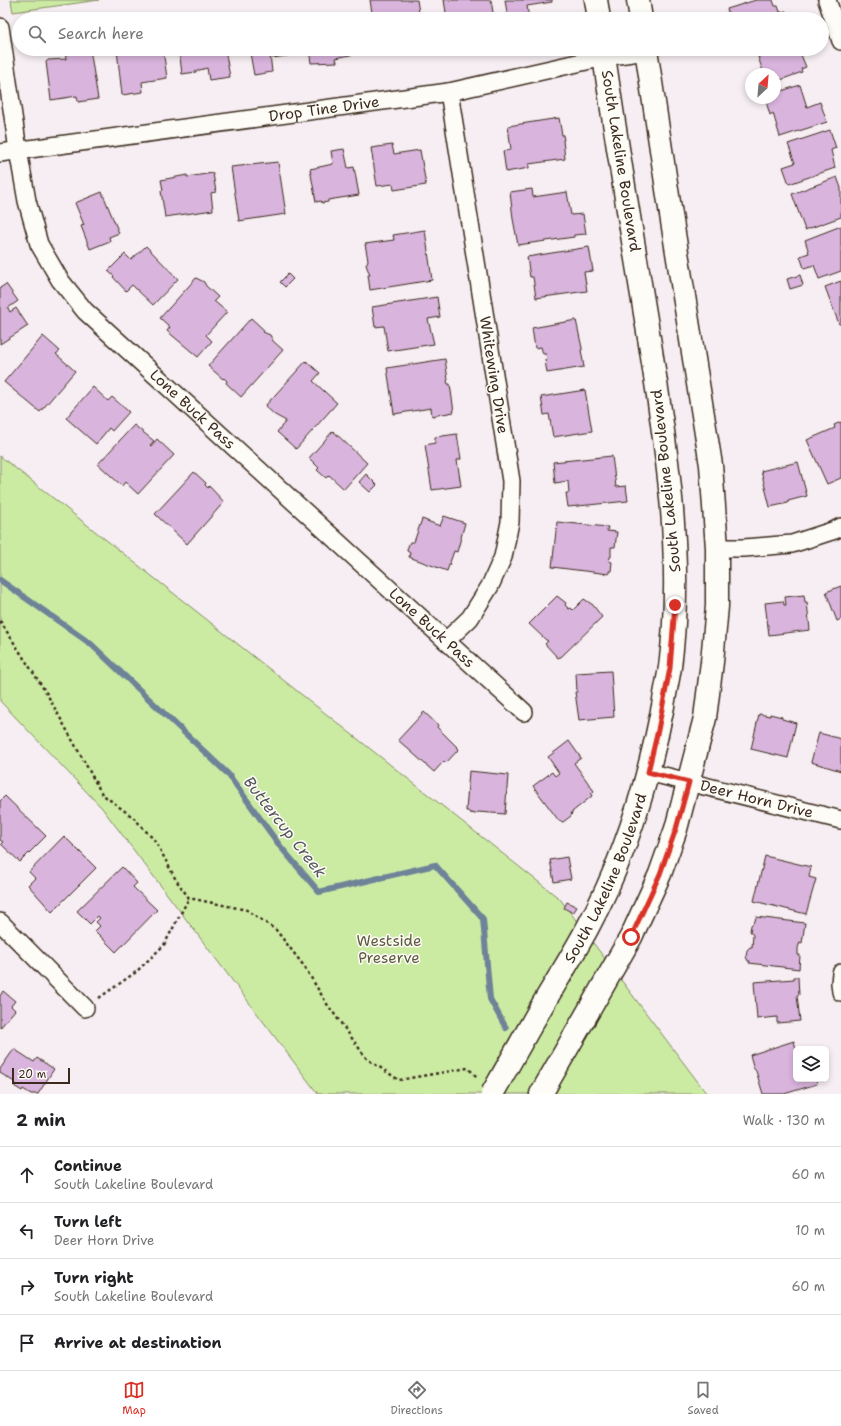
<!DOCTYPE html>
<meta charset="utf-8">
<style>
body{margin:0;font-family:"Shantell Sans",sans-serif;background:#f2f2f2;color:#202124}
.controls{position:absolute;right:12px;bottom:12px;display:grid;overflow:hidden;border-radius:6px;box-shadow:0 2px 6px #0003}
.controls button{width:36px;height:36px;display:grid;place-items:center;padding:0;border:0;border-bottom:1px solid #e0e0e0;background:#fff;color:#202124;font:20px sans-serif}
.compass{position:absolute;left:745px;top:68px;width:36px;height:36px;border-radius:50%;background:#fff;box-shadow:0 2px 6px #0003;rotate:26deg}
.scale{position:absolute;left:12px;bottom:10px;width:58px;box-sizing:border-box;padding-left:4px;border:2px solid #3b2a1e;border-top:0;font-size:11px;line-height:14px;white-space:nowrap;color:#3b2a1e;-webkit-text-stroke:3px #fdfcf7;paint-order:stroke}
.stop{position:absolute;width:12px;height:12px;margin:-9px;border:3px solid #d93025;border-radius:50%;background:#fff}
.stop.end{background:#d93025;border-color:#fff;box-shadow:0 1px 4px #0008}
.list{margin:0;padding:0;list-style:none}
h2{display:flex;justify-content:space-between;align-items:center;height:52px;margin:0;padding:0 16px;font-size:17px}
h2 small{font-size:13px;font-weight:400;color:#757577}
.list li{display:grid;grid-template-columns:26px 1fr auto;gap:12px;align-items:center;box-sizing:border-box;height:56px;padding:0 16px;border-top:1px solid #e0e0e0}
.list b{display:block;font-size:15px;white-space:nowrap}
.list p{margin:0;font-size:13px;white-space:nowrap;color:#757577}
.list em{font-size:13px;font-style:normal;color:#757577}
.icon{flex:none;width:22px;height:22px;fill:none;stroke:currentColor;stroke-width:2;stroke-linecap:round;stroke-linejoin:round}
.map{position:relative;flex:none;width:841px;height:1094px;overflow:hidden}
.search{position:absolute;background:#fff;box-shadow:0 2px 6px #0003;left:12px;right:12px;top:12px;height:44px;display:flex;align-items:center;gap:10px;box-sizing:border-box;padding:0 14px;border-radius:22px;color:#757577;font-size:15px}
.sheet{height:276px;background:#fff}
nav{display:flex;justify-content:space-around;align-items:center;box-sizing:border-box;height:56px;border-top:1px solid #e0e0e0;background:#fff;font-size:11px;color:#757577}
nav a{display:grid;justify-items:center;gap:2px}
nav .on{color:#d93025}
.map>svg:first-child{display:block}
.green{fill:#cbeba3;stroke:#838a60}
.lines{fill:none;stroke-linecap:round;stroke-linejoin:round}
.stream{stroke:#6e8398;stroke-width:6}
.building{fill:#d9b4dd;stroke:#3b2a1e}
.minor-casing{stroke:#3b2a1e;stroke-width:20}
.secondary-casing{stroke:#3b2a1e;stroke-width:25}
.path{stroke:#3b2a1e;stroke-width:2.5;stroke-dasharray:3 3;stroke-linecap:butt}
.minor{stroke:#fdfcf7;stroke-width:17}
.secondary{stroke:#fdfcf7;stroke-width:22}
.secondary-bridge-casing{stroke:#3b2a1e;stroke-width:25;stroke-linecap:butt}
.secondary-bridge{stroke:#fdfcf7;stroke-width:22}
.route{stroke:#d93025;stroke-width:5}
.labels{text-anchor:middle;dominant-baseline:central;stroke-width:3;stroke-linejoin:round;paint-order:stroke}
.street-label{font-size:15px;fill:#3b2a1e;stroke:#fdfcf7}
.park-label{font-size:15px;fill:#5f5a3f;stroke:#fdfcf7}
.water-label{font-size:16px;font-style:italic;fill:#54565b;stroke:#fdfcf7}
</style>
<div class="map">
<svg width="841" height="1094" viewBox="0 0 841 1094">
<rect width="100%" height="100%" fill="#f6eef2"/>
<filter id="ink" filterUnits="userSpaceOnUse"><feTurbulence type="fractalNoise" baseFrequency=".025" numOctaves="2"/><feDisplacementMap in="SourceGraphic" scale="8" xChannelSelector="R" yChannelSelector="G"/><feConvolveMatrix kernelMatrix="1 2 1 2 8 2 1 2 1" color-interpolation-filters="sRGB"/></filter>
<g filter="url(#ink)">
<g class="green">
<polygon points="11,0 99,0 13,12"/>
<polygon points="0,456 560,899 707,1094 318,1094 102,808 0,701"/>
</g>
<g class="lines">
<polyline class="stream" points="0,580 91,644 228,774 280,846 319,892 435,865 483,919 490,999 506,1028"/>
</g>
<g class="building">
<polygon points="370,0 417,0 420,19 427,18 427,19 373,19"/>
<polygon points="444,0 491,0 494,19 447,19"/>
<polygon points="505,0 552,0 552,2 527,6 529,19 508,19"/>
<polygon points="756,0 773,0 775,6 778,6 780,12 786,11 789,19 730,19 727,9"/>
<polygon points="65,49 90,49 98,99 78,102 77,96 51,100 46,62 48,60 66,59"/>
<polygon points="122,49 163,49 167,78 142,82 143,92 122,95 117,50"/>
<polygon points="179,49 225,49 230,77 209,80 207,68 196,71 196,72 182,74"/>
<polygon points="248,49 292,49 293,55 272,58 271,54 270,54 272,72 254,75 250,53 248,53"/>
<polygon points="309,49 364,49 364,52 336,58 337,62 311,63"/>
<polygon points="780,49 794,49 795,51 799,50 806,67 801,69 802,72 775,82 775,74 764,74 758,57"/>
<polygon points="800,85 807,107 820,102 827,122 780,137 773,113 770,115 765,98 775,98 775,93"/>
<polygon points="559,118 562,135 563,135 564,140 563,140 565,159 529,164 529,168 506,172 503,151 511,150 508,126"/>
<polygon points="830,130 836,148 831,150 835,168 789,184 783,167 795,163 788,144"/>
<polygon points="392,145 394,154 420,150 426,185 394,190 393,184 377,186 371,148"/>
<polygon points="344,149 348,168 354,167 359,195 328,200 328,202 322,203 321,201 316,202 310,169 333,164 331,151"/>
<polygon points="278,162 286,214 239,221 231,167"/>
<polygon points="213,173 216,192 211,193 213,210 165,217 161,191 163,190 161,180 187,175 187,177"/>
<polygon points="837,177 841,188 841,217 805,230 792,194"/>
<polygon points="532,189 533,197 567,192 571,215 583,214 586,234 574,235 574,237 518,245 513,219 510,192"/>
<polygon points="102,192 119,233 109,237 110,241 90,249 81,226 84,225 75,203"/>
<polygon points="841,226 841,271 819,279 814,265 804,268 800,256 809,253 805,240"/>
<polygon points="425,230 432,280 370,290 368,275 370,275 366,265 368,260 365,244 394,240 393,235"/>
<polygon points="146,246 178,279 153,305 132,285 126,291 113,277 114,276 108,271 125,254 131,260"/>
<polygon points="589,247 593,271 584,272 587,291 536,298 533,277 530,277 527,257"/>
<polygon points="288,274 293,279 285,287 280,282"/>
<polygon points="800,275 803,285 790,289 787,279"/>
<polygon points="196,278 204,282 206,286 218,297 214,301 227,312 206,335 212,341 198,357 167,331 170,327 160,318"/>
<polygon points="841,281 841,324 839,324 825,287"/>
<polygon points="6,284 18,301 8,308 10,312 16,308 28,326 0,344 0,288"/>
<polygon points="437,297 440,317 428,319 434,344 388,351 384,326 375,327 372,307"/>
<polygon points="251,318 264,330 263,332 270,335 273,341 283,350 241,397 226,383 227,381 224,378 223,379 208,366"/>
<polygon points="576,320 582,348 582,350 581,350 584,367 547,373 545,360 547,360 546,354 543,354 541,347 535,348 532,328"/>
<polygon points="43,336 60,351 56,354 75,371 40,412 4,382"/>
<polygon points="445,359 448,380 447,381 448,384 450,384 454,412 432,416 431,408 394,414 387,368"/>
<polygon points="306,361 320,373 313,381 337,403 296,449 277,432 286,421 275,415 265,406"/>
<polygon points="93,387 108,401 112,397 129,412 112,431 109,428 96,444 66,418"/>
<polygon points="585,390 592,431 553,437 549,414 544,415 541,397"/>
<polygon points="841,422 841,478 827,484 807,440 835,428 834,425"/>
<polygon points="134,425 154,441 150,445 151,446 157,439 174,455 138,494 125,482 122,486 98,464"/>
<polygon points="333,431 367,463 344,489 329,475 326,478 317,470 319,468 309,458"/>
<polygon points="457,434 461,459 457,460 461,486 432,490 425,445 435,443 435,437"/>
<polygon points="612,456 616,487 626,486 628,501 568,507 566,493 569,493 568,481 555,483 553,462"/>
<polygon points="798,462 807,496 788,501 788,503 770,507 761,471"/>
<polygon points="194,472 206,483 205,485 208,488 209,486 224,502 187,544 155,514"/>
<polygon points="366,474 377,485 370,492 359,482"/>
<polygon points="444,516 465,523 457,552 454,551 447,571 409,557 410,553 407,551 407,549 410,542 414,542 422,519 440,526"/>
<polygon points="557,522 608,527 607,531 617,532 615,547 611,547 611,557 610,557 609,561 612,562 611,571 609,571 609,574 552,567"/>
<polygon points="841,586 841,619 837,621 826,592"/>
<polygon points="804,595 805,602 807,602 810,630 769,635 765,603 783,601 784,605 786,605 785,597"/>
<polygon points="557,596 566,603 565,605 569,609 571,608 573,610 584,599 593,605 602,617 561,657 560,657 558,658 545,644 548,641 546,640 529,624"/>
<polygon points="611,671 614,717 579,720 575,692 577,692 576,673"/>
<polygon points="424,712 438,725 437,727 459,749 446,763 444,761 434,772 398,740"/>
<polygon points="759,714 770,716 770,714 782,717 782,719 796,723 788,758 751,749"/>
<polygon points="819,733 841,739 841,771 811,762"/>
<polygon points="569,741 581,758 574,763 594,791 591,794 592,796 572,812 571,816 563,822 559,821 533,786 552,772 555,776 559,773 548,757"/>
<polygon points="469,771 508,775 505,814 478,812 476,814 470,813 468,811 466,811"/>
<polygon points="5,796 46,836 20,862 1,844 3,842 0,840 0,801"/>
<polygon points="64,836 96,868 52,912 28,885 35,878 29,872"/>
<polygon points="765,856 811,867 809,877 816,879 806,914 754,901"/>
<polygon points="567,857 571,879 554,882 550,860"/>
<polygon points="122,867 137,883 133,887 157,910 116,952 95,931 100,926 96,922 100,918 98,916 90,924 77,911"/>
<polygon points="567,902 577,907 573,913 564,908"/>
<polygon points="756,917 805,923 802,943 800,942 798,948 798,955 800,955 799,969 749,963 750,961 748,961 746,957 747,950 750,947 752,947 753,935 750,931 751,925 755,921"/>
<polygon points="794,977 798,977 799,995 797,995 800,1021 777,1023 777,1017 757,1019 754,982 794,979"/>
<polygon points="3,991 15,1001 11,1006 15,1010 0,1028 0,996"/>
<polygon points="794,1041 796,1049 796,1079 816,1079 817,1084 784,1094 763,1094 756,1071 754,1069 750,1055"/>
<polygon points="14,1049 34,1062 37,1058 54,1069 38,1094 31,1094 23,1089 22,1091 14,1086 16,1083 0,1073 0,1069"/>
</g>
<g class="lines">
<defs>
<g id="minor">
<polyline points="827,0 841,41"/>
<path id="s1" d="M 0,27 L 18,150 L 27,201 L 39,244 L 60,280 L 85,311 L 524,712"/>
<path id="s2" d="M 0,153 L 449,92 L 604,57 L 646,51"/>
<polyline points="717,548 744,548 792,544 835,530 841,527"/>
<polyline points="446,641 470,618 490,586 503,557 510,522 511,481 449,92"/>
<path id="s3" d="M 648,772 L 841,820"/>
<polyline points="0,922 85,1008"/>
<polyline points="841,973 840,983 841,992"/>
</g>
<g id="secondary">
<polyline points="596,0 599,19"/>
<polyline points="638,0 641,19"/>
<path id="s4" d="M 540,1009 C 556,982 573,955 588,927 C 625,858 648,783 663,706 C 665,693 668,680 670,667 C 684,559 667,451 650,344 C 634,246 617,148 603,49"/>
<polyline points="541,1094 631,937 660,874 676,829 705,718 712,662 717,606 717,548 711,465 668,196 646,49"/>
</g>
</defs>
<use href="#minor" class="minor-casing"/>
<use href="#secondary" class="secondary-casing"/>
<g class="path">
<polyline points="0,621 47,694 102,794 134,818 156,842 176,880 189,898 247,910 276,930 304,966 327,1004 367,1059 399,1080 468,1068 477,1077"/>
<polyline points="99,998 136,972 164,945 189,898"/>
</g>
<use href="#minor" class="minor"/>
<use href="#secondary" class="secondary"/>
<defs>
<polyline id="secondary-bridge" points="492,1094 540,1009"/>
</defs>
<use href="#secondary-bridge" class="secondary-bridge-casing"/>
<use href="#secondary-bridge" class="secondary-bridge"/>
</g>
</g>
<g class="lines" filter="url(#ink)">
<polyline class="route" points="631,937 660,874 676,829 689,782 648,772 658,730 670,668 675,605"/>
</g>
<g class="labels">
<g class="street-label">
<text stroke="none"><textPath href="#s2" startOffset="327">Drop Tine Drive</textPath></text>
<text transform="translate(621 161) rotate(81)">South Lakeline Boulevard</text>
<text transform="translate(494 375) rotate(81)">Whitewing Drive</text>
<text stroke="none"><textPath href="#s1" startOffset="448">Lone Buck Pass</textPath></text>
<text transform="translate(666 481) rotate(-96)">South Lakeline Boulevard</text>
<text stroke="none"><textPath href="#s1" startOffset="772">Lone Buck Pass</textPath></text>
<text stroke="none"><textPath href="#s3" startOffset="112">Deer Horn Drive</textPath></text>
<text stroke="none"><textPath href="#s4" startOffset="147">South Lakeline Boulevard</textPath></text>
</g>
<g class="park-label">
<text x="389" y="941">Westside<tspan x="389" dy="17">Preserve</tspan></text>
</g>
<g class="water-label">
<text transform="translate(285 827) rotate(52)">Buttercup Creek</text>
</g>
</g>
</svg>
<div class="controls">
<button><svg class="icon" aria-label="layers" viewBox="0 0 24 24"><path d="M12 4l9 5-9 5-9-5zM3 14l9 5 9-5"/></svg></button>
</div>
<svg class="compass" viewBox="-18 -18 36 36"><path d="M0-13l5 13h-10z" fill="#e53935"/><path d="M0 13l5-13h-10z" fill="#757577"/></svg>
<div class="scale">20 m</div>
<div class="stop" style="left:631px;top:937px"></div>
<div class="stop end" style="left:675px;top:605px"></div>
<div class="search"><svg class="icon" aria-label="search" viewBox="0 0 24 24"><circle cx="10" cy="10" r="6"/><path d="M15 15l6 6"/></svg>Search here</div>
</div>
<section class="sheet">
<h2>2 min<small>Walk · 130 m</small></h2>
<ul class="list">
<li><svg class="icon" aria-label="ahead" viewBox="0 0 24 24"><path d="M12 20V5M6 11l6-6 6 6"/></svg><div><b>Continue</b><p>South Lakeline Boulevard</p></div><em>60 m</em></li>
<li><svg class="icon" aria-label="left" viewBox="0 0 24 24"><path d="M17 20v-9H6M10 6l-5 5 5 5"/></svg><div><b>Turn left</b><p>Deer Horn Drive</p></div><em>10 m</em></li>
<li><svg class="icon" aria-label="right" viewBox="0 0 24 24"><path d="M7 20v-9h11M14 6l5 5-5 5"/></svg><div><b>Turn right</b><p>South Lakeline Boulevard</p></div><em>60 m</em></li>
<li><svg class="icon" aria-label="arrive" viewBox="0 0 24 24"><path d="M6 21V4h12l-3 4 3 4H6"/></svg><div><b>Arrive at destination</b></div></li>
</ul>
</section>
<nav>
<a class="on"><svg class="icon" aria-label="map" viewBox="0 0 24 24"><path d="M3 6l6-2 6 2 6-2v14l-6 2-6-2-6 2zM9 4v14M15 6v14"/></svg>Map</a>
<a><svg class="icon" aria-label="directions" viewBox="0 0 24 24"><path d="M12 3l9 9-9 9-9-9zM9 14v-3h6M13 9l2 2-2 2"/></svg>Directions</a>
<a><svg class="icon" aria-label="saved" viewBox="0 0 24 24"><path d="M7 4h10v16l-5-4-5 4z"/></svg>Saved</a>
</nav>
